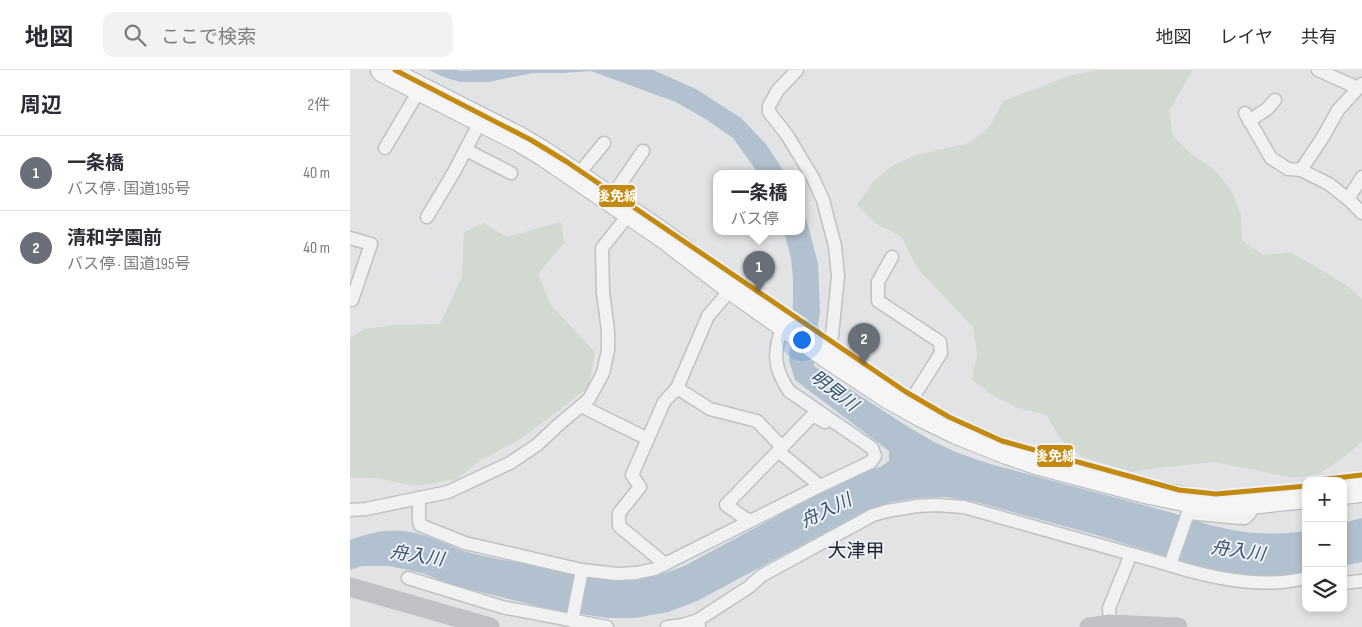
<!DOCTYPE html>
<html lang="ja">
<meta charset="utf-8">
<style>
body{margin:0;font-family:"Sofia Sans Condensed","Noto Sans JP",sans-serif;background:#f2f2f3;color:#2b2b33}
.controls{position:absolute;right:15px;bottom:15px;display:grid;overflow:hidden;border-radius:10px;box-shadow:0 2px 8px #0003}
.controls button{width:45px;height:45px;display:grid;place-items:center;padding:0;border:0;border-bottom:1px solid #e1e1e2;background:#fff;color:#2b2b33;font:25px sans-serif}
.you{position:absolute;left:451px;top:269px;width:18px;height:18px;margin:-12px;border:4px solid #fff;border-radius:50%;background:#1a73e8;box-shadow:0 0 0 8px #1a73e833}
.badge{display:grid;place-items:center;width:32px;height:32px;border-radius:50%;background:#696f78;color:#fff;font-size:16px;font-weight:700}
.pin{position:absolute;translate:-50% -41px;filter:drop-shadow(0 1px 2px #0008)}
.pin::after{content:'';position:absolute;top:26px;width:18px;height:15px;background:inherit;clip-path:polygon(0 0,100% 0,50% 100%)}
.popup{position:absolute;left:363px;top:100px;width:92px;height:65px;box-sizing:border-box;display:grid;place-content:center;border-radius:10px;background:#fff;filter:drop-shadow(0 1px 4px #0005);font-size:16px;white-space:nowrap;color:#7c7c81}
.popup b{font-size:19px;color:#2b2b33}
.popup::after{content:'';position:absolute;left:50%;top:100%;margin-left:-10px;border:10px solid transparent;border-top-color:#fff}
.list{margin:0;padding:0;list-style:none}
h2{display:flex;justify-content:space-between;align-items:center;height:65px;margin:0;padding:0 20px;font-size:21px}
h2 small{font-size:16px;font-weight:400;color:#7c7c81}
.list li{display:grid;grid-template-columns:32px 1fr auto;gap:15px;align-items:center;box-sizing:border-box;height:75px;padding:0 20px;border-top:1px solid #e1e1e2}
.list b{display:block;font-size:19px;white-space:nowrap}
.list p{margin:0;font-size:16px;white-space:nowrap;color:#7c7c81}
.list em{font-size:16px;font-style:normal;color:#7c7c81}
.icon{flex:none;width:28px;height:28px;fill:none;stroke:currentColor;stroke-width:2;stroke-linecap:round;stroke-linejoin:round}
.map{position:relative;flex:none;width:1012px;height:557px;overflow:hidden}
header{display:flex;align-items:center;gap:30px;box-sizing:border-box;height:70px;padding:0 25px;background:#fff;border-bottom:1px solid #e1e1e2}
header strong{font-size:24px}
nav{display:flex;gap:28px;margin-inline-start:auto;font-size:18px}
.search{width:350px;height:45px;background:#f2f2f3;display:flex;align-items:center;gap:12px;box-sizing:border-box;padding:0 18px;border-radius:10px;color:#7c7c81;font-size:19px}
main{display:flex}
aside{flex:1;background:#fff}
.map>svg:first-child{display:block}
.green{fill:#d2d9d1}
.water{fill:#b1c1cf}
.lines{fill:none;stroke-linecap:round;stroke-linejoin:round}
.street-casing{stroke:#bfc1c3;stroke-width:15}
.highway-casing{stroke:#b3b6b9;stroke-width:26}
.street{stroke:#f0f1f2;stroke-width:12}
.secondary{stroke:#bfc1c5;stroke-width:19}
.highway{stroke:#f5f5f6;stroke-width:24}
.tram-1-casing{stroke:#eef1f5;stroke-width:9}
.tram-1{stroke:#c4890f;stroke-width:5}
.labels{text-anchor:middle;dominant-baseline:central;stroke-width:4;stroke-linejoin:round;paint-order:stroke}
.water-label{font-size:18px;font-style:italic;fill:#36526e;stroke:#eef1f5}
.quarter-label{font-size:19px;fill:#1b222e;stroke:#eef1f5}
.line-badge{stroke:#eef1f5;stroke-width:2}
.badge-label{font-size:14px;text-anchor:middle;font-weight:bold;fill:#fff}
</style>
<header>
<strong>地図</strong>
<div class="search"><svg class="icon" aria-label="search" viewBox="0 0 24 24"><circle cx="10" cy="10" r="6"/><path d="M15 15l6 6"/></svg>ここで検索</div>
<nav><a>地図</a><a>レイヤ</a><a>共有</a></nav>
</header>
<main>
<aside>
<h2>周辺<small>2件</small></h2>
<ul class="list">
<li><span class="badge">1</span><div><b>一条橋</b><p>バス停 · 国道195号</p></div><em>40 m</em></li>
<li><span class="badge">2</span><div><b>清和学園前</b><p>バス停 · 国道195号</p></div><em>40 m</em></li>
</ul>
</aside>
<div class="map">
<svg width="1012" height="557" viewBox="0 0 1012 557">
<rect width="100%" height="100%" fill="#e1e3e5"/>
<g class="green">
<polygon points="746,0 843,0 819,41 823,66 842,85 864,99 881,120 891,144 892,170 913,185 940,182 973,201 996,215 1012,229 1012,372 993,388 970,403 944,408 864,392 808,398 783,402 732,387 710,369 697,345 668,338 644,326 622,310 627,284 623,257 567,198 551,166 526,154 507,135 522,113 542,96 566,85 619,73 640,56 653,31 719,6"/>
<polygon points="211,152 214,173 188,204 201,235 245,282 239,317 175,366 131,390 107,409 67,416 24,408 0,408 0,268 14,259 46,255 90,254 112,207 114,162 134,153 156,167"/>
</g>
<g class="water">
<polygon points="79,0 108,0 110,1 128,0 303,0 346,19 391,48 416,74 435,103 408,103 383,68 357,50 326,32 241,1 211,3 183,3 138,12 111,12 96,8"/>
<path d="M 452,139 L 458,155 L 468,194 L 470,243 L 467,260 L 464,296 L 560,358 L 584,372 L 608,383 L 640,394 L 823,443 C 871,460 904,468 956,461 L 956,504 L 912,507 L 866,500 L 838,493 L 743,464 L 626,432 L 596,427 L 567,428 L 541,432 L 512,443 L 347,531 L 318,542 L 285,548 L 258,548 L 203,540 L 106,516 L 72,503 L 40,496 L 12,496 L 0,500 L 0,470 C 33,458 52,457 85,469 C 96,473 106,479 117,482 C 139,488 162,491 184,496 C 215,503 247,511 279,510 C 299,509 316,503 334,496 L 489,413 L 509,403 L 530,397 L 539,391 L 539,381 L 445,310 L 439,290 L 443,232 L 443,209 L 441,188 L 434,161 L 452,161 Z"/>
<polygon points="1012,448 1012,492 993,496 993,453"/>
</g>
<g class="lines">
<defs>
<g id="street">
<polyline points="447,0 428,20 419,36 419,42 437,65 463,108 473,130 485,176 488,206 482,266 476,285"/>
<polyline points="968,0 1008,18"/>
<polyline points="1012,14 988,40 973,67 951,100 979,114 998,129 1012,143"/>
<polyline points="895,43 921,88 938,99 951,100"/>
<polyline points="899,51 917,39 925,30"/>
<polyline points="35,78 70,19"/>
<polyline points="116,80 161,103"/>
<polyline points="227,106 254,73"/>
<polyline points="260,129 293,81"/>
<polyline points="998,129 1012,107"/>
<polyline points="77,147 104,102 131,50"/>
<polyline points="0,168 21,174 2,230 0,229"/>
<polyline points="542,187 528,212 528,231 590,272 591,283 557,337"/>
<polyline points="327,318 360,339 407,351 432,377"/>
<polyline points="231,336 298,369"/>
<polyline points="428,381 470,416"/>
<path d="M 69,428 L 69,450 L 70,455 L 115,473 L 232,500 L 267,504 L 286,503 L 305,499 L 470,416 L 521,392 L 525,386 L 522,378 L 439,321 C 423,297 423,282 433,255"/>
<polyline points="0,440 16,439 98,422 160,393 187,375 207,356 239,329 253,303 258,280 258,261 253,222 252,178 280,143"/>
<polyline points="399,451 376,435 463,345 475,352"/>
<polyline points="315,494 269,456 269,443 290,417 282,405 314,332 327,318 358,246 382,218"/>
<path d="M 820,495 C 855,506 895,515 932,512 C 940,511 948,510 956,508"/>
<polyline points="58,508 152,537 257,557"/>
<polyline points="993,513 1012,511"/>
<polyline points="348,550 399,517 411,506 523,445 537,441 567,436 586,435 614,437 781,484"/>
<polyline points="222,551 232,500"/>
<polyline points="760,554 759,538 781,484 820,495 838,443 890,448 895,448 900,443 902,432"/>
<polyline points="317,557 333,555 348,550 349,557"/>
</g>
<g id="highway">
<polyline points="33,0 169,69 194,84 314,166 382,218 476,285 538,326 572,345 607,362 657,382 689,393 795,421 844,431 862,432 902,432 956,426"/>
<polyline points="993,422 1012,420"/>
</g>
</defs>
<use href="#street" class="street-casing"/>
<use href="#highway" class="highway-casing"/>
<use href="#street" class="street"/>
<g class="secondary">
<polyline points="0,517 140,557"/>
<polyline points="739,557 760,554 828,557"/>
</g>
<use href="#highway" class="highway"/>
<defs>
<g id="tram-1">
<polyline points="45,0 181,70 217,92 556,322 599,347 652,371 829,420 866,424 956,416"/>
<polyline points="960,411 1012,405"/>
</g>
</defs>
<use href="#tram-1" class="tram-1-casing"/>
<use href="#tram-1" class="tram-1"/>
</g>
<g class="labels">
<g class="water-label">
<text transform="translate(484 321) rotate(38)">明見川</text>
<text transform="translate(476 441) rotate(-26)">舟入川</text>
<text transform="translate(888 481) rotate(8)">舟入川</text>
<text transform="translate(67 486) rotate(9)">舟入川</text>
</g>
<g class="quarter-label">
<text x="506" y="481">大津甲</text>
</g>
</g>
<g class="line-badge">
<rect x="248" y="114" width="38" height="24" rx="5" fill="#c4890f"/>
<rect x="686" y="374" width="38" height="24" rx="5" fill="#c4890f"/>
</g>
<g class="badge-label">
<text x="267" y="131">後免線</text>
<text x="705" y="391">後免線</text>
</g>
</svg>
<div class="controls">
<button>+</button>
<button>−</button>
<button><svg class="icon" aria-label="layers" viewBox="0 0 24 24"><path d="M12 4l9 5-9 5-9-5zM3 14l9 5 9-5"/></svg></button>
</div>
<div class="you"></div>
<div class="pin badge" style="left:409px;top:222px">1</div>
<div class="popup"><b>一条橋</b>バス停</div>
<div class="pin badge" style="left:514px;top:294px">2</div>
</div>
</main>
